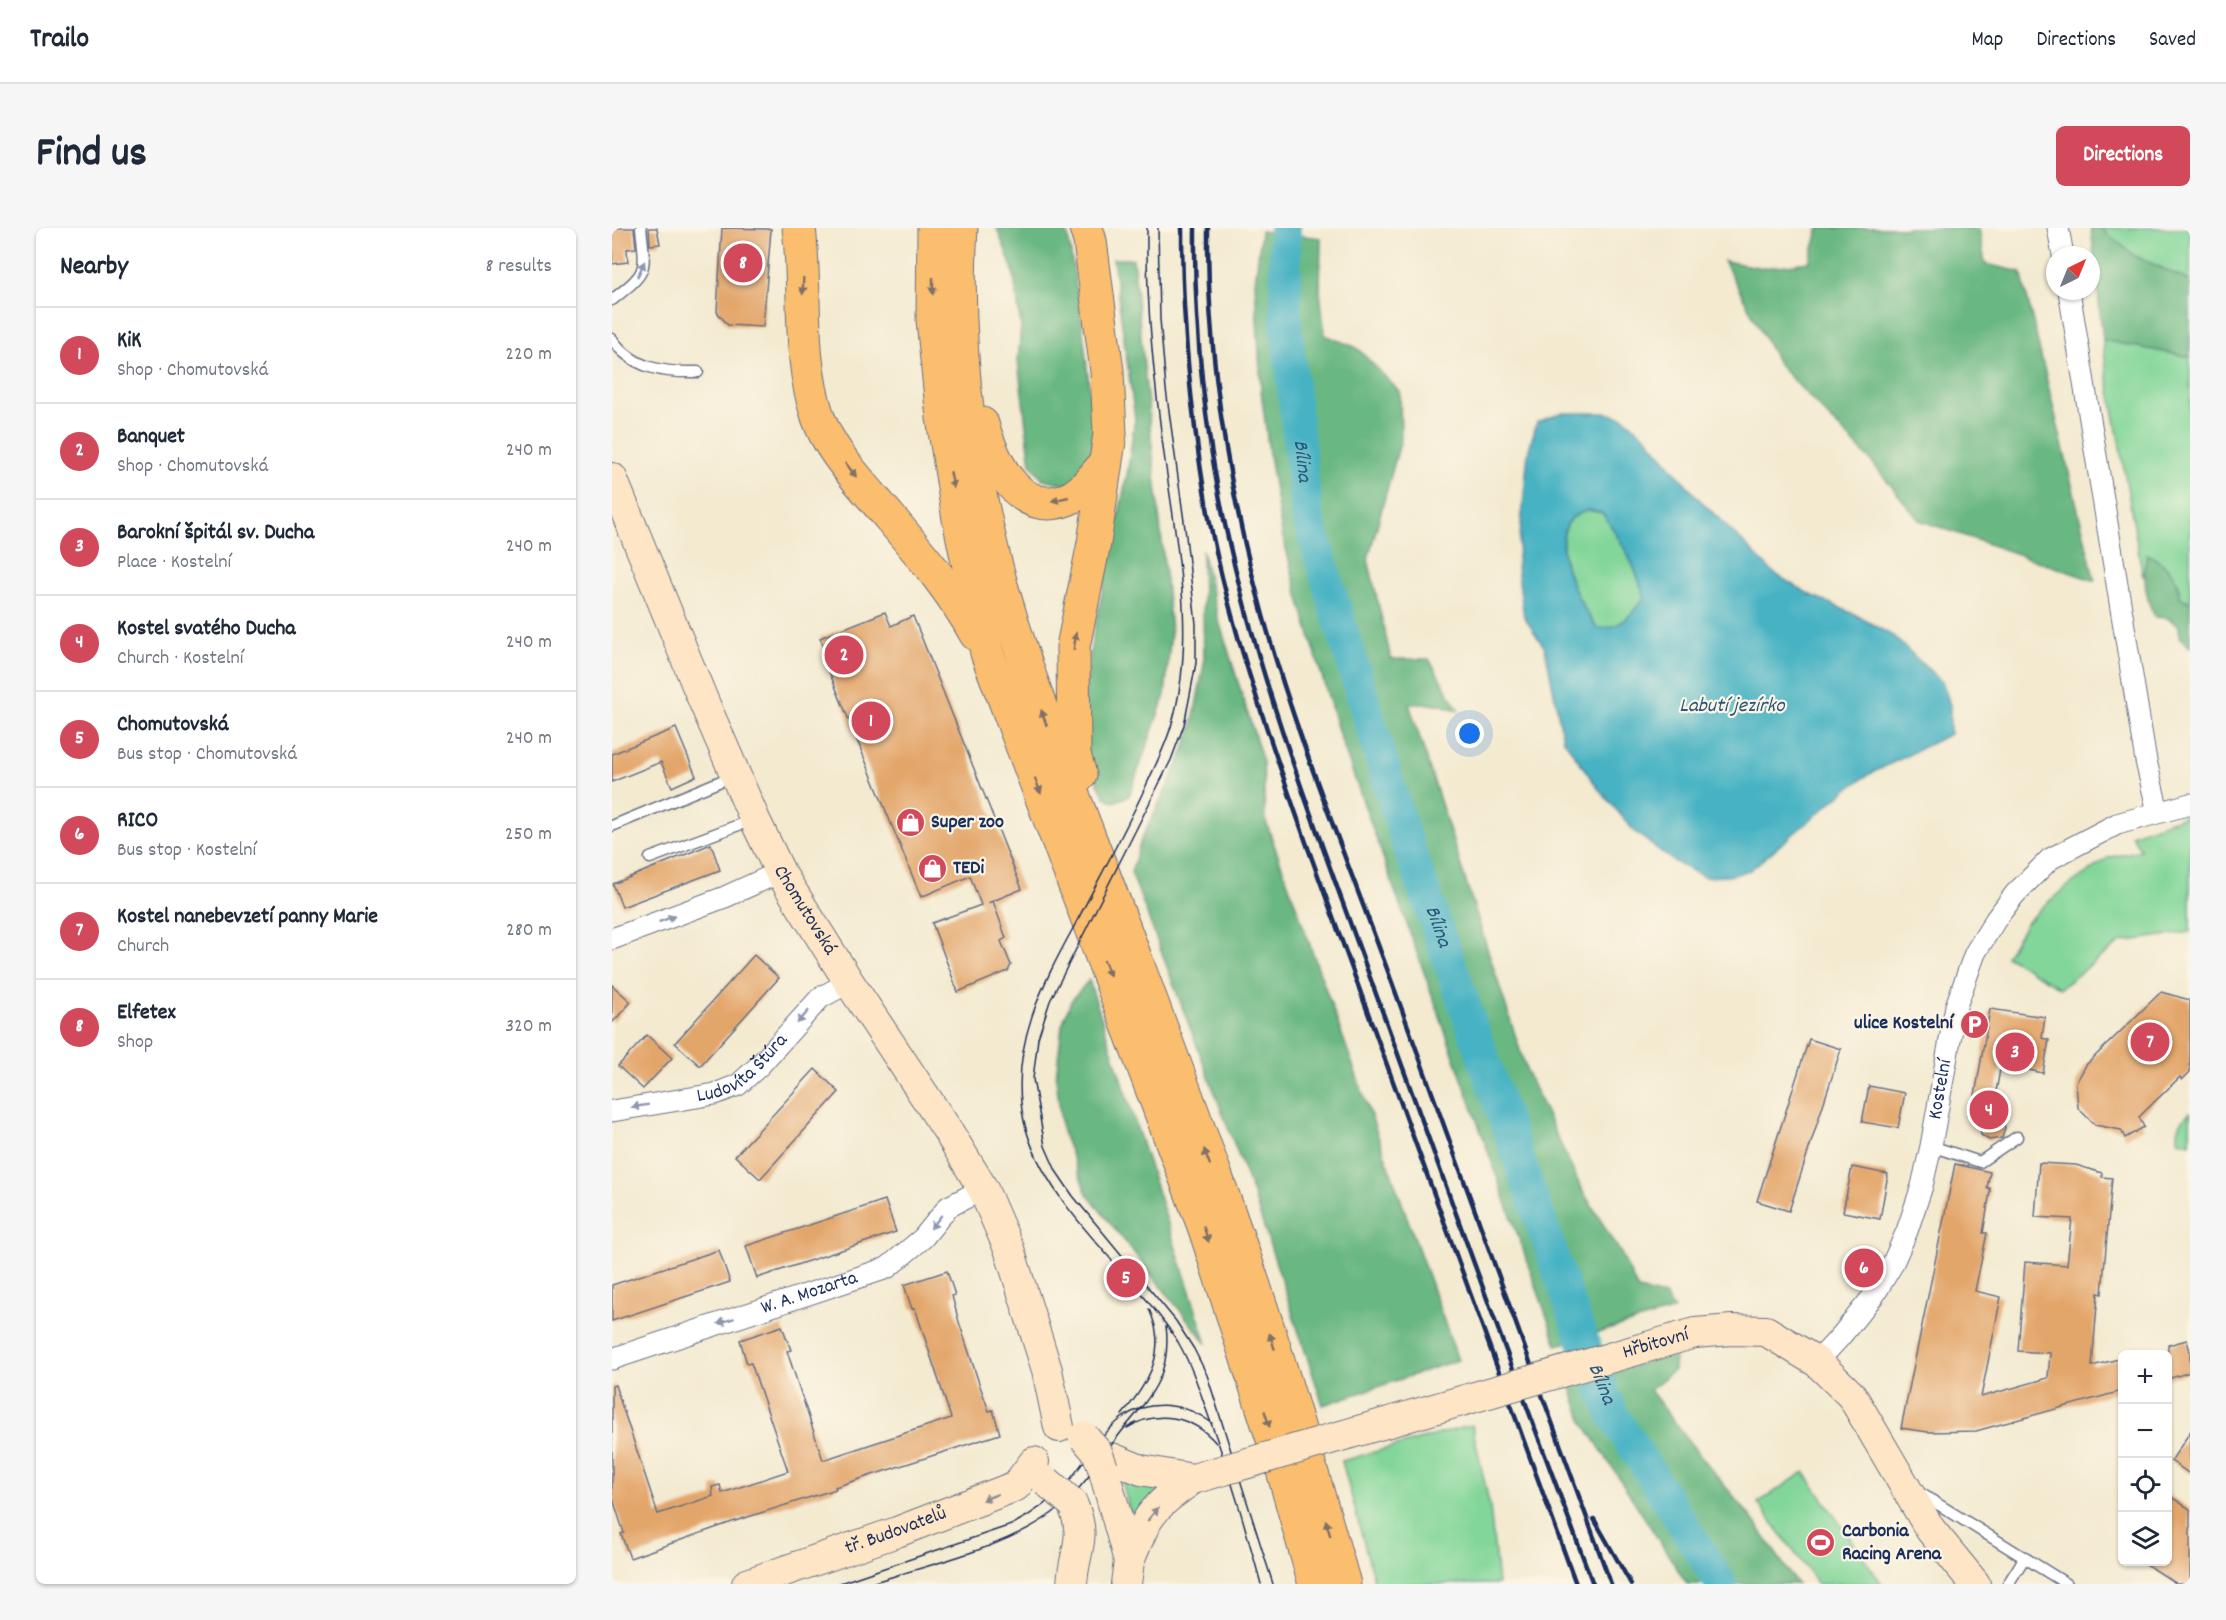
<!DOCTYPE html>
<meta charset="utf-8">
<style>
body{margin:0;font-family:Dekko,sans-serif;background:#f6f6f7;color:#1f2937}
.controls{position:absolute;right:18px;bottom:18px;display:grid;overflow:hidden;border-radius:9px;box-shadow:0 2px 4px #0004}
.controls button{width:54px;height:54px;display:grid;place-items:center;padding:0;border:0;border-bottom:2px solid #e0e1e3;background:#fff;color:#1f2937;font:30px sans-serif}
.compass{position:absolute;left:1434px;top:18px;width:54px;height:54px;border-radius:50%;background:#fff;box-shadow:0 2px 4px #0004;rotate:43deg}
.you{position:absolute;left:858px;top:506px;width:21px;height:21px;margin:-15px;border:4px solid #fff;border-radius:50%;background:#1a73e8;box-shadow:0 0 0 9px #1a73e833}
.badge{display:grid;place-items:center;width:39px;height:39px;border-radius:50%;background:#d1495b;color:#fff;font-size:20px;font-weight:700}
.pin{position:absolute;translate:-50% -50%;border:3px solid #fff;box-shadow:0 2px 6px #0006}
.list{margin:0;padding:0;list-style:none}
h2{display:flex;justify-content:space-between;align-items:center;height:78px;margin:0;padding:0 24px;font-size:26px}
h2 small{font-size:20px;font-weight:400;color:#747a83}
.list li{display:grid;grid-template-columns:39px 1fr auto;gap:18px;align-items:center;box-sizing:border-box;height:96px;padding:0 24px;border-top:2px solid #e0e1e3}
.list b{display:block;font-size:22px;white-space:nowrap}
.list p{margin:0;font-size:20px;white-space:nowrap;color:#747a83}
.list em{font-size:20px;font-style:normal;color:#747a83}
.icon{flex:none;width:33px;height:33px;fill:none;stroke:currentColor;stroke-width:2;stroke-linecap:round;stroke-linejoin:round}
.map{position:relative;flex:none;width:1578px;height:1356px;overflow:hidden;border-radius:9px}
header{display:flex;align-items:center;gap:36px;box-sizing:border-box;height:84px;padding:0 30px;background:#fff;border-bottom:2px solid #e0e1e3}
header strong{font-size:28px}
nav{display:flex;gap:33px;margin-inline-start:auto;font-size:21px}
.intro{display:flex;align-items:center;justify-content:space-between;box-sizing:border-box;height:144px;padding:0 36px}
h1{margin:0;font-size:42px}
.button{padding:15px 27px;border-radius:9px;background:#d1495b;color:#fff;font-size:21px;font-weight:700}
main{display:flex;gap:36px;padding:0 36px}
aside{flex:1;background:#fff;border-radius:9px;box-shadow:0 2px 4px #0004}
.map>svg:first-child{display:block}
.green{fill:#82d699;stroke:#4e827c;stroke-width:1.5}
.forest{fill:#69b781;stroke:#427370;stroke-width:1.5}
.water{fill:#46b2c3;stroke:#307090;stroke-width:1.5;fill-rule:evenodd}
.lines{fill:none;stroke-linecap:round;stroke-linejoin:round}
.river{stroke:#46b2c3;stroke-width:32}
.building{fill:#e3a66a}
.lane-casing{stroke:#677086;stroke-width:13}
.street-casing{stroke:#677086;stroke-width:23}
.secondary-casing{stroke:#677086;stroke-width:32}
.highway-casing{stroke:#677086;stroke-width:35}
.lane{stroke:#fff;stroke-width:10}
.street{stroke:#fff;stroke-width:21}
.secondary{stroke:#fde5c5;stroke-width:30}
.highway{stroke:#fbbd6e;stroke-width:33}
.tram{stroke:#1b2f5e;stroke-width:1.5}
.rail{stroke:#1b2f5e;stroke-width:4.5}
.secondary-bridge-casing{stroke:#677086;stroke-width:32;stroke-linecap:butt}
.secondary-bridge{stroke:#fde5c5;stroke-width:30}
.oneway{fill:#8d97ae}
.oneway2{fill:#806f65}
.oneway3{fill:#8c8a92}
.labels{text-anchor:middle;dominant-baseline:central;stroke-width:4.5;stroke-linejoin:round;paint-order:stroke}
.poi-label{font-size:20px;font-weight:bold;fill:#1b2f5e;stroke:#fcf5e5;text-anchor:start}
.street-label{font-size:20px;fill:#1b2f5e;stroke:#fcf5e5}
.water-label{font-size:21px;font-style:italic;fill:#28567c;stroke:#fcf5e5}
</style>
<header>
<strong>Trailo</strong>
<nav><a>Map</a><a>Directions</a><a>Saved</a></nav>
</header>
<div class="intro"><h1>Find us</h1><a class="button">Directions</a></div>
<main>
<aside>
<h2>Nearby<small>8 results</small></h2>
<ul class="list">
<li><span class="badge">1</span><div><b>KiK</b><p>Shop · Chomutovská</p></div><em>220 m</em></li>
<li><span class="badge">2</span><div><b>Banquet</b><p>Shop · Chomutovská</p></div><em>240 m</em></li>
<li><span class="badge">3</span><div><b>Barokní špitál sv. Ducha</b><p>Place · Kostelní</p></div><em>240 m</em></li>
<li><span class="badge">4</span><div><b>Kostel svatého Ducha</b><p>Church · Kostelní</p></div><em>240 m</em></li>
<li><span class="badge">5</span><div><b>Chomutovská</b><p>Bus stop · Chomutovská</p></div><em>240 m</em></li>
<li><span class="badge">6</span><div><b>RICO</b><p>Bus stop · Kostelní</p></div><em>250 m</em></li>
<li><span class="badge">7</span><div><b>Kostel nanebevzetí panny Marie</b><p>Church</p></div><em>280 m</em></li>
<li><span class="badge">8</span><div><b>Elfetex</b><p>Shop</p></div><em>320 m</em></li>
</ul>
</aside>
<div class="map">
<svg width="1578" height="1356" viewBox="0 0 1578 1356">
<rect width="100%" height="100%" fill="#fcf5e5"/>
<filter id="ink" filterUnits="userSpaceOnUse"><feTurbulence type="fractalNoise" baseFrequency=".0167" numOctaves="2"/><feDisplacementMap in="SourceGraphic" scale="12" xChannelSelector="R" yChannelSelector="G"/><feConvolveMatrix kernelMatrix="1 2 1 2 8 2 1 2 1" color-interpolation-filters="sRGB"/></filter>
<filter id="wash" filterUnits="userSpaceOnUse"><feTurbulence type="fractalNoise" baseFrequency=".008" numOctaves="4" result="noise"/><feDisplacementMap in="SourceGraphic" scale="24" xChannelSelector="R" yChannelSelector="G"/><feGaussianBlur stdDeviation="1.35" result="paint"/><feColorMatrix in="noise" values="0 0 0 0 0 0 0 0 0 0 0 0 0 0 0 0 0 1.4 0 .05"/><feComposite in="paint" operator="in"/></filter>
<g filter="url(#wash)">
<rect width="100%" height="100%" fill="#f3ead0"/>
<g class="green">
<polygon points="1488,0 1578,0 1578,53 1523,28"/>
<polygon points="1491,112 1578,129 1578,374 1569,370 1565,354 1535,326 1531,349 1494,140"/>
<path d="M 976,282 L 990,285 C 1008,310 1025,339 1032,370 C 1018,388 1009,401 985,400 C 968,376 936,318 959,291 C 963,287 971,284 976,282 Z"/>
<polygon points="1578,586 1578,704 1509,714 1448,760 1394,728 1415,694 1429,680 1457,657 1496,630 1529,622 1519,607"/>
<path d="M 1578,884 L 1578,915 L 1566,912 C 1565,899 1569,892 1578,884 Z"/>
<polygon points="860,1197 878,1279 886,1356 763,1356 730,1233"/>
<polygon points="1192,1244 1270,1356 1206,1356 1146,1275"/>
<polygon points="508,1246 554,1256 521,1296"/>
</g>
<g class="forest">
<polygon points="385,0 453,0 456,8 470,94 483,210 471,244 457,257 431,251 419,237 406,133 409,98 401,42"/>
<polygon points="1207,0 1367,0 1373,36 1409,44 1483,353 1307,292 1259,233 1167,137 1112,33 1152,40 1197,34"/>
<polygon points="1479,0 1488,0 1523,28 1578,53 1578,129 1491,112"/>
<polygon points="649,3 709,10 708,64 713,107 745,120 788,164 789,211 756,331 779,431 817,431 847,483 827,476 797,476 915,844 970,962 1009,1025 1026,1062 1053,1068 1062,1082 945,1117 728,509 686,367 670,305 658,233 649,162 643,55"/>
<polygon points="501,31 521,31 559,403 553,467 517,568 502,574 493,569 483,549 472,518 472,472 480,413 515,247 523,191"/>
<polygon points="590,322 606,390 651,534 653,591 846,1132 711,1177 640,963 519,644 529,612 567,535 580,499 592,436"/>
<path d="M 1535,326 C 1558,338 1562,344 1569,370 L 1578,374 L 1578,419 L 1567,409 L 1567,398 L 1555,390 L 1543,389 C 1532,368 1531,348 1535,326 Z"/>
<polygon points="477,752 595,1116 475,966 450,903 444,849 450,797 459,773"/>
<polygon points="1063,1125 1062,1142 1038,1162 1092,1233 1139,1289 1185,1356 1075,1356 971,1194 958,1157"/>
</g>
<path class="water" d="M 950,185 L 995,185 L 1012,190 L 1035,210 L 1085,269 L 1163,346 L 1197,366 L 1244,387 L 1281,408 L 1331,455 L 1338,477 L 1338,506 L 1256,547 L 1233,563 L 1138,642 L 1117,648 L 1092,649 L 1063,634 L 1023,604 L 986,560 L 951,511 L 933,420 L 912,389 L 905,339 L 916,225 L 925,194 ZM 976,282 L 990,285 C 1008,310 1025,339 1032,370 C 1019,388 1008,401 985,400 C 968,376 935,318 959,291 C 963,287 971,284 976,282 Z"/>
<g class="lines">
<path class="river" id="s1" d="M 673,0 L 674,98 L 695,287 L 791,603 L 969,1108 L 1001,1187 L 1109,1356"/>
</g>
<g id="blocks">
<g class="building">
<polygon points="0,0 22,0 24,20 15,21 16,34 0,36"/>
<polygon points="37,0 45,0 48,16 38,17"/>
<polygon points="110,0 159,1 151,99 116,97 105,84"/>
<polygon points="273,384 279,398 301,388 410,661 376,675 381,673 394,710 389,713 399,737 396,743 346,764 320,695 369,677 358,648 309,669 210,426 214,424 208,410"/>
<polygon points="64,500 84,548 60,559 49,534 0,554 0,526"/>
<polygon points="99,616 108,642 10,679 1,656"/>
<polygon points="142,727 167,750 88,838 63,815"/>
<polygon points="0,757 19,774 0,795"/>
<polygon points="1549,764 1578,772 1578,844 1570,852 1568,849 1527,889 1532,899 1513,910 1509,902 1483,897 1466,880 1464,855 1474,837"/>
<polygon points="1378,781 1433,789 1430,810 1437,812 1431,845 1389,836 1384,864 1393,900 1390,910 1377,912 1369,907 1363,867"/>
<polygon points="35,807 60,830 31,861 6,838"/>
<polygon points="1197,811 1229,821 1177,983 1145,973"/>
<polygon points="203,841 227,864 148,951 123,928"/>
<polygon points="1257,858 1293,865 1286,900 1250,894"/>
<polygon points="1427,935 1464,937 1490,945 1490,949 1500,950 1490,1066 1486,1065 1480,1138 1510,1130 1510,1163 1364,1203 1316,1204 1289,1200 1343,936 1378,944 1375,960 1378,960 1378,964 1371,1005 1375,1005 1363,1063 1389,1069 1369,1169 1436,1150 1438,1125 1406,1123 1413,1034 1455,1037 1460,991 1423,989"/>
<polygon points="1240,939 1276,946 1268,991 1231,984"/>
<polygon points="273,972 284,1004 145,1050 134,1018"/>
<polygon points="107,1022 118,1054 0,1093 0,1057"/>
<polygon points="335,1043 343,1067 340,1068 347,1094 368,1158 377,1183 381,1182 388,1206 223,1259 224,1261 120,1294 18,1330 9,1306 12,1305 0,1268 0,1158 3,1157 46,1286 101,1268 100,1259 108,1257 110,1265 176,1243 139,1135 135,1136 128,1112 170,1098 179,1122 175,1123 211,1232 339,1190 303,1080 300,1081 292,1057"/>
<polygon points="1575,1112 1578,1124 1578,1144 1556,1151 1556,1117"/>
<polygon points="1578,1204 1578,1246 1559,1233"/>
<polygon points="1556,1267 1578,1281 1578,1356 1565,1356 1531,1334 1556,1334"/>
</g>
</g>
</g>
<g filter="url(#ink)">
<use href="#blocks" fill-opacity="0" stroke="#677086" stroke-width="1.5"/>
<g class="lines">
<defs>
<g id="lane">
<path d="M 0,72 C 36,43 34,45 29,0"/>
<path d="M 0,111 C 21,141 52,145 86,144"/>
<polyline points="0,598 121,548"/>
<polyline points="38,630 140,592"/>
<polyline points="1319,918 1368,934 1405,909"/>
<polyline points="1308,1265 1455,1356"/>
<polyline points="1396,1356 1413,1329"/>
</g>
<g id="street">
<polyline points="1446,0 1451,27"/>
<polyline points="1457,63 1534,533 1546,584"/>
<polyline points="0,711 113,669 168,644"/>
<path id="s2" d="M 0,883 L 103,866 L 126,857 L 147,838 L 208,770 L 237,754"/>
<path id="s3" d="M 0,1131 L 275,1040 L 311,1010 L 336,979 L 371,961"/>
<path id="s4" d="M 1205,1134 L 1228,1109 L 1262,1067 L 1280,1037 L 1295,1003 L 1310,958 L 1319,918 L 1344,778 L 1363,725 L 1384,691 L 1403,666 L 1438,631 L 1505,596 L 1578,576"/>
</g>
<g id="secondary">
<path id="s5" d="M 0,250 L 91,472 L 143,592 L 168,644 L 237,754 L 336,903 L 371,961 L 397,1021 L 435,1142 L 447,1199"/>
<polyline points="1083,1105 1120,1102 1154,1103 1205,1134 1240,1168 1318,1301 1363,1356"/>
<polyline points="500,1230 529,1242 581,1251"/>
<polyline points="491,1240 517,1333 514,1356"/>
<path d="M 517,1333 C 523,1320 528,1305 535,1293 C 546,1275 564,1263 581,1251"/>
<path id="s6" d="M 135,1356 L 285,1304 L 404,1258 L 422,1234"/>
<path d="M 460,1356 C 462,1321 476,1311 460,1275"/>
</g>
<g id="highway">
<path d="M 187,0 C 195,63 185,128 206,189 C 217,221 242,247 263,272 C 299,315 337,357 364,406"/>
<polyline points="322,0 321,92 331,190 347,291 375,425 593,1001 670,1239 703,1356"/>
<path d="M 349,0 C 341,125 362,274 400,394 C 436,509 483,621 525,735 C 571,859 619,984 659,1110 C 685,1191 708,1274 732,1356"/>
<path d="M 370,196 C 382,235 408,294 460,269 C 473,262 483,247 493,236"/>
<polyline points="468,547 462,526 461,419 482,315 498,206 495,143 478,13 474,0"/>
</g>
</defs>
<use href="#lane" class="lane-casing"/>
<use href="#street" class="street-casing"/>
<use href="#secondary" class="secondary-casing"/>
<use href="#highway" class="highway-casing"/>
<use href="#lane" class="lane"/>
<use href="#street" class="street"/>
<use href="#secondary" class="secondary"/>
<use href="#highway" class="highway"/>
<g class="tram">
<path d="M 535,0 C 534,76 542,151 552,226 C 564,313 585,409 560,495 C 555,514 546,532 538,549 C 516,598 490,645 465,693 C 431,755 396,820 412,893 C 431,978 521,1043 566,1114 C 581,1140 589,1167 599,1195 C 619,1248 634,1302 649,1356"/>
<polyline points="546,0 548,91 554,161 574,308 584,396 584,435 578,467 572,497 559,532 438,773 426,810 421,851 433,918 444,943 461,968 564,1093 582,1121 595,1147 661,1356"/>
<path d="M 510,1187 C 536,1154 557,1124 537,1081"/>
<path d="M 515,1200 C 545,1181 581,1188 604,1215"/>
<path d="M 225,1356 L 399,1297 C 421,1286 440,1272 457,1253 C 474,1232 488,1207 510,1190 C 538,1170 574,1175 600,1195"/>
<path d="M 257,1356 C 317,1336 398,1320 447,1280 C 472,1260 490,1228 510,1203 C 539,1168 560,1146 554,1098"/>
</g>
<g class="rail">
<path d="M 570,0 C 570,88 578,176 592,262 C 612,384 655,503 696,620 L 964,1356"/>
<path d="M 583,0 C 582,106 594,215 618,319 C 653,472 711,619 764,766 C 835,963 907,1160 981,1356"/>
<path d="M 596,0 C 595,145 621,290 663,429 C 695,534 736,636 774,738 C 848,944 924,1150 999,1356"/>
<polyline points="982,1291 1019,1356"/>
</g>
<defs>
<g id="secondary-bridge">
<polyline points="472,1209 485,1224 491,1240"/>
<path id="s7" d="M 581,1251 L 1083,1105"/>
<polyline points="434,1253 460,1275"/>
</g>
</defs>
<use href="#secondary-bridge" class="secondary-bridge-casing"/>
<use href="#secondary-bridge" class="secondary-bridge"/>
</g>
<defs><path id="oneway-solid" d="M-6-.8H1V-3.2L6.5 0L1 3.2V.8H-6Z" transform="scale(1.5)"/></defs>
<g class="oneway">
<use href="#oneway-solid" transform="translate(29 41) rotate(-65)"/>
<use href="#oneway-solid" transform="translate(55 691) rotate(-21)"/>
<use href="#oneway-solid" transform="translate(191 789) rotate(132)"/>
<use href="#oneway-solid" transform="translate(28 878) rotate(171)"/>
<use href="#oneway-solid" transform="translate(324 994) rotate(129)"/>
<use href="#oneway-solid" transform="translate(114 1093) rotate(162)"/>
</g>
<g class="oneway2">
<use href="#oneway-solid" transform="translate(191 58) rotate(92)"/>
<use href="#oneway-solid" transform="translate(321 58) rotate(90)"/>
<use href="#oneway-solid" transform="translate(239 242) rotate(52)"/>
<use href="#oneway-solid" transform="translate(340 252) rotate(79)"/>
<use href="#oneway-solid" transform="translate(448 271) rotate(167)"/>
<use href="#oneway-solid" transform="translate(463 413) rotate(-81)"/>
<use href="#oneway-solid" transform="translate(432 490) rotate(-109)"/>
<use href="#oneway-solid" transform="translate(426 558) rotate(69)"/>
<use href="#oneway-solid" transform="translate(495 740) rotate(69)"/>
<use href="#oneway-solid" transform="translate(595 929) rotate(-110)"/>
<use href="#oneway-solid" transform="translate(594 1006) rotate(71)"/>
<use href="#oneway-solid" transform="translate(660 1113) rotate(-108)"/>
<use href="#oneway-solid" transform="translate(655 1191) rotate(73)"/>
<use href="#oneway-solid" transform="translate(716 1300) rotate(-106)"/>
</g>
<g class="oneway3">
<use href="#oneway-solid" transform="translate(378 1269) rotate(159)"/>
<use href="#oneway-solid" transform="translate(541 1286) rotate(-51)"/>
</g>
</g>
<defs>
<symbol id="shop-disc" viewBox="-11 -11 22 22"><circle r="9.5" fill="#d1495b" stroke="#fcf5e5"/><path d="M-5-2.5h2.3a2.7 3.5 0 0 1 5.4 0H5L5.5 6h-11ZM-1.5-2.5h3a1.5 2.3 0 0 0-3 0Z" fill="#fff"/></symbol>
<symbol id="parking-disc" viewBox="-11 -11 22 22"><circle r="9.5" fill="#d1495b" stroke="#fcf5e5"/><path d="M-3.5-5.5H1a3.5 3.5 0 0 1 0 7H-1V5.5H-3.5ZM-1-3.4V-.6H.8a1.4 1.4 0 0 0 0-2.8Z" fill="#fff"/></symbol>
<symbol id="stadium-disc" viewBox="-11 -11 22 22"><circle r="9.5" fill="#d1495b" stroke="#fcf5e5"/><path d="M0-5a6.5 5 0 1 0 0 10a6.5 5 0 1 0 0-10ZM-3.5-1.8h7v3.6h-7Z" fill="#fff"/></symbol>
</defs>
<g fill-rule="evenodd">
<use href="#shop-disc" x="282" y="578" width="33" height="33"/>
<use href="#shop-disc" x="304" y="624" width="33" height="33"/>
<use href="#parking-disc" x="1346" y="780" width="33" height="33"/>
<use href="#stadium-disc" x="1192" y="1298" width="33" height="33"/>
</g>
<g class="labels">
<g class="poi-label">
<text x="319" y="595">Super zoo</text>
<text x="341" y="641">TEDi</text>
<text x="1341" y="796" text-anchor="end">ulice Kostelní</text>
<text x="1230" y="1304">Carbonia<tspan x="1230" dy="23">Racing Arena</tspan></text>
</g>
<g class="street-label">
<text stroke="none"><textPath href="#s5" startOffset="474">Chomutovská</textPath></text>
<text stroke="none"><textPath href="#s2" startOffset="141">Ludovíta Štúra</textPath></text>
<text stroke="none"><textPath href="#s4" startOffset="306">Kostelní</textPath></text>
<text stroke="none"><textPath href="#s3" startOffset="208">W. A. Mozarta</textPath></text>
<text stroke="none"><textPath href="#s7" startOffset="482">Hřbitovní</textPath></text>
<text stroke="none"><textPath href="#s6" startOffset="158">tř. Budovatelů</textPath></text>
</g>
<g class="water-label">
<text stroke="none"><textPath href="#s1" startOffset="234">Bílina</textPath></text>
<text x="1120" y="479">Labutí jezírko</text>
<text stroke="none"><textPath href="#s1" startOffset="720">Bílina</textPath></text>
<text stroke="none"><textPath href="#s1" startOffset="1206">Bílina</textPath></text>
</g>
</g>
</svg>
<div class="controls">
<button>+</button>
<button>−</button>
<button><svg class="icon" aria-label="locate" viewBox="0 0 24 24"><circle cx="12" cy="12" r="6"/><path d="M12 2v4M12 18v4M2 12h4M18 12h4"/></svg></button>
<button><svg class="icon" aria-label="layers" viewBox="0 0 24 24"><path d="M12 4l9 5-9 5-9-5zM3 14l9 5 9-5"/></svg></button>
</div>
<svg class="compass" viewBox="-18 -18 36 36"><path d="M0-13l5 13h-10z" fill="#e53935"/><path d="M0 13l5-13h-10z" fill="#747a83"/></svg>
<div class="you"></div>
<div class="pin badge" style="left:259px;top:493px">1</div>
<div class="pin badge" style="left:232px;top:427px">2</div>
<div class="pin badge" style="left:1403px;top:824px">3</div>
<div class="pin badge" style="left:1377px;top:882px">4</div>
<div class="pin badge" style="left:514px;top:1050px">5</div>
<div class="pin badge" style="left:1252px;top:1040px">6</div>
<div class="pin badge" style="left:1538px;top:814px">7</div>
<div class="pin badge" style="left:131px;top:35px">8</div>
</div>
</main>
